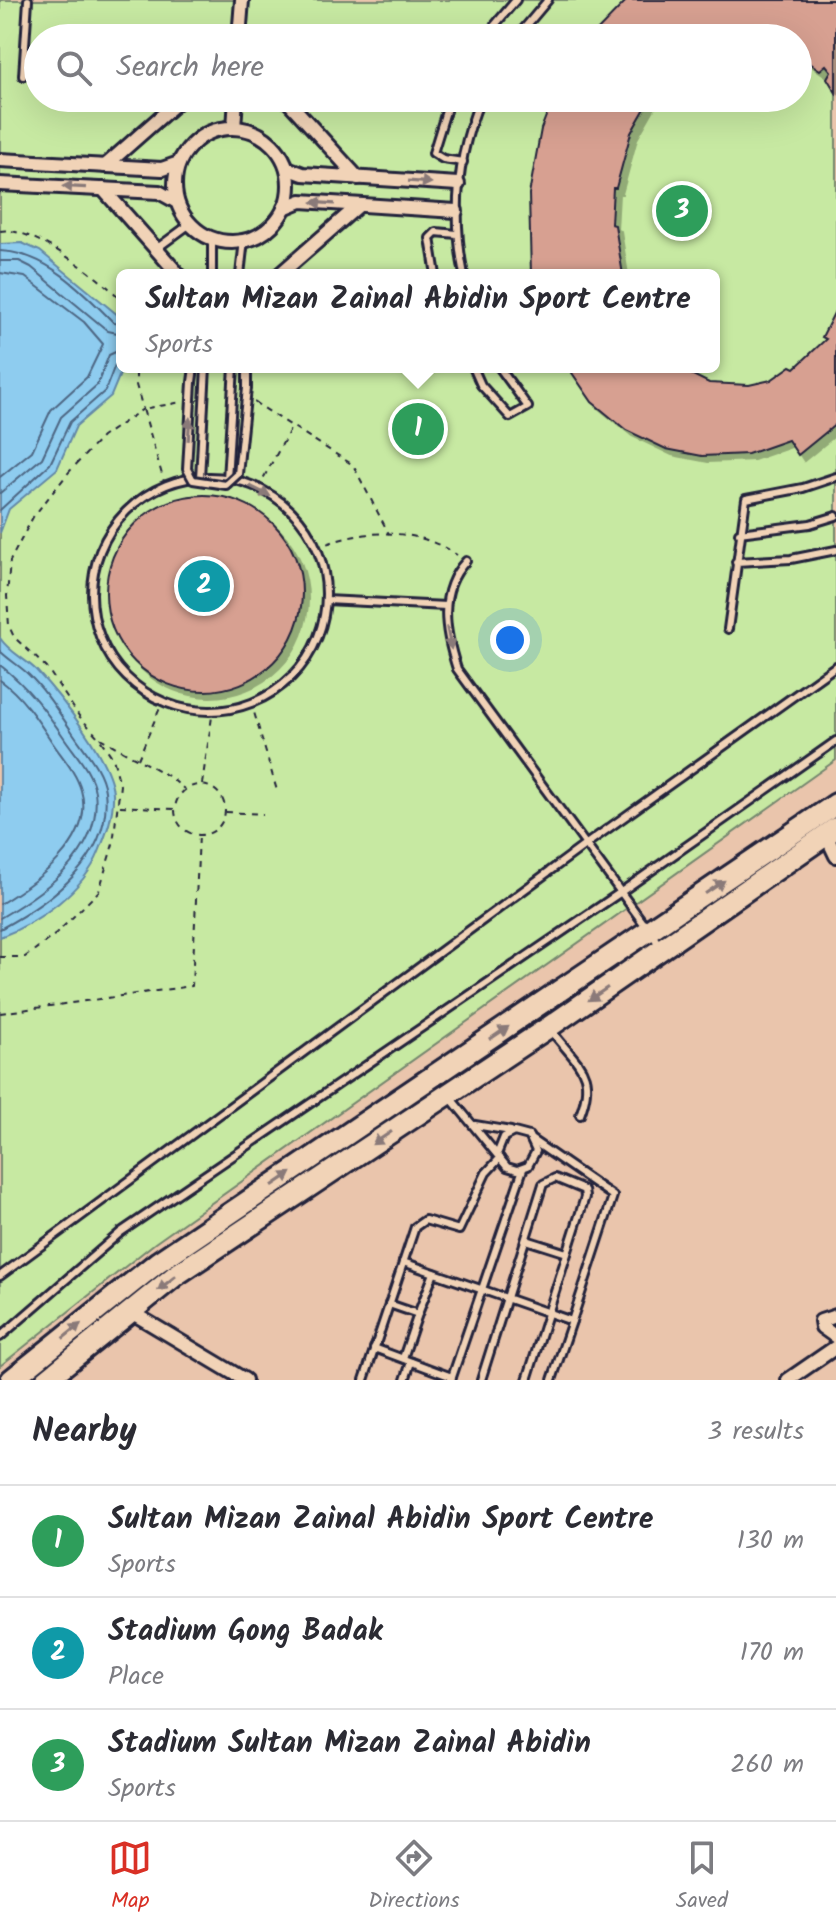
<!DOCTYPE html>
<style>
body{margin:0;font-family:Kalam,sans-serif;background:#f7f7f7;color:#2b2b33}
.you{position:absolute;left:510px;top:640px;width:28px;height:28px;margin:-20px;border:6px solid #fff;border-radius:50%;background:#1a73e8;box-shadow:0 0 0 12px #1a73e833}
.badge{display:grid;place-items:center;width:52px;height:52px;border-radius:50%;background:#d93025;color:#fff;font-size:26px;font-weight:700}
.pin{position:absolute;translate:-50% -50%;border:4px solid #fff;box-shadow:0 2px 8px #0006}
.popup{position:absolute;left:116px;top:269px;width:604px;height:104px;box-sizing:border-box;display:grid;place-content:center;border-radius:12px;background:#fff;filter:drop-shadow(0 2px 6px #0005);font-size:26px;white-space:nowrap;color:#7c7c81}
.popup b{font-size:30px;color:#2b2b33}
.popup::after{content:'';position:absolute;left:50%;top:100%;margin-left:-16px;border:16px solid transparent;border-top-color:#fff}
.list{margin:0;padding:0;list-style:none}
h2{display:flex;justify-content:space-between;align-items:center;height:104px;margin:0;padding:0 32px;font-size:34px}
h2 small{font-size:26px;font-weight:400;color:#7c7c81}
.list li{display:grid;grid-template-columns:52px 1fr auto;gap:24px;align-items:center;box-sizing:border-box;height:112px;padding:0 32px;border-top:2px solid #e1e1e2}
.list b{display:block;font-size:30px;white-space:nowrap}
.list p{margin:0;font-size:26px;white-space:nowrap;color:#7c7c81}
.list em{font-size:26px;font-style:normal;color:#7c7c81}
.icon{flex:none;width:44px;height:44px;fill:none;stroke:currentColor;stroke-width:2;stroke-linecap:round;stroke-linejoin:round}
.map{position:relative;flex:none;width:836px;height:1380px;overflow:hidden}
.search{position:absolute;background:#fff;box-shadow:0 8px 32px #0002;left:24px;right:24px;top:24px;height:88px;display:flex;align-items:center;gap:20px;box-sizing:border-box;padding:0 28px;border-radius:44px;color:#7c7c81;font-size:30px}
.sheet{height:440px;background:#fff}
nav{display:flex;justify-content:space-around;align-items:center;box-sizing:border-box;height:112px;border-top:2px solid #e1e1e2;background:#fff;font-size:22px;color:#7c7c81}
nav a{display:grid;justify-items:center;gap:4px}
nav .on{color:#d93025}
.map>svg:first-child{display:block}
.green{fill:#c7e9a2;stroke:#74866e;stroke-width:2;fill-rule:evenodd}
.water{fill:#8eccef;stroke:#6388a7;stroke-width:2}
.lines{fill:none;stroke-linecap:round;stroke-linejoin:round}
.shore{stroke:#4d6683;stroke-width:2}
.building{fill:#d7a091;stroke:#22223b;stroke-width:2;filter:url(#shadow)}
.lane-casing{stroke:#22223b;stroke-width:12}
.street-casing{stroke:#22223b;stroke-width:18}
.primary-casing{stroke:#22223b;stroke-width:26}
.path{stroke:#22223b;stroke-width:2;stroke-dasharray:6 6;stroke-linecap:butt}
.lane{stroke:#f1d3b7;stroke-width:6}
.street{stroke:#f1d3b7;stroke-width:12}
.primary{stroke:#f1d3b7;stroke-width:20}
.lane-bridge-casing{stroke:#22223b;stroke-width:12;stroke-linecap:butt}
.lane-bridge{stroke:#f1d3b7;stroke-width:6}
.oneway{fill:#8a7a79}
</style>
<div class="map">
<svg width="836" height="1380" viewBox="0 0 836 1380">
<defs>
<filter id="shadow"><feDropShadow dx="6" dy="6" stdDeviation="0" flood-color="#0004"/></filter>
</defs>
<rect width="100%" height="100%" fill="#eac5ac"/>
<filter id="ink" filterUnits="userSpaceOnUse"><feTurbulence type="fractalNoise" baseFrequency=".0125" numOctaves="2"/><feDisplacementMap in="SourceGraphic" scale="16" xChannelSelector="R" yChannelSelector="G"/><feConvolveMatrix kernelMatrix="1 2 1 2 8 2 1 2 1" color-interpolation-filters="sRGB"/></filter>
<g filter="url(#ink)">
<path class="green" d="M 0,0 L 836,0 L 836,760 L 155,1243 L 0,1366 ZM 38,38 L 798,38 L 798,98 L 38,98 ZM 122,275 L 714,275 L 714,367 L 122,367 Z"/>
<g class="water">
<polygon points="22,243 40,251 119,316 123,367 111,396 76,426 57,469 9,509 0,533 0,244"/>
<path d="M 0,638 C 9,652 24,658 36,670 C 59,695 111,759 113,793 C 114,814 107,832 99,852 C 84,890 38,923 0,937 Z"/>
</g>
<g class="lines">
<g class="shore">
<path d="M 0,251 C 45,252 83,291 114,323 L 122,324"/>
<polyline points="0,261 19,261 31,267 108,331 122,334"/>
<polyline points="0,273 25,277 84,322 103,344 87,377 51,410 32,451 0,477"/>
<polyline points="0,493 42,458 61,417 97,385 109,355 122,349"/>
<polyline points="0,510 50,464 70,422 105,391 115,365 122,359"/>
<path d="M 0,651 C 9,660 20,666 28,674 C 46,691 59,713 73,733 C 85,751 102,769 105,791 C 113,858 50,902 0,929"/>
<path d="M 0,665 C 27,686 46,711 65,739 C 76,755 92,772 95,792 C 103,853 44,892 0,918"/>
<path d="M 0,680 C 22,696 37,719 52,742 C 62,757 76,772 81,790 C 96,841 36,882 0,904"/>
</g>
</g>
<g class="building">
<polygon points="627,0 836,0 836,93 827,78 831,71 826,65 820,70 798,55 798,38 590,38"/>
<polygon points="553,98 651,98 631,133 616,188 613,188 611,224 615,225 623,275 531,275 529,194 541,129"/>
<polygon points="836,309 836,424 798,455 788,440 748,454 702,456 666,449 626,430 592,402 568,367 677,367 709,383 749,385 771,380 791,366 795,368 826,339 822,337"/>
<circle cx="204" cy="593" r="98"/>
</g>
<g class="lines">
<defs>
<g id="lane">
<polyline points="484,38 516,0"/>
<polyline points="516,38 548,0"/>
<polyline points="23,76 28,0"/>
<polyline points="450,98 433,153 443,159 463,162"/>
<polyline points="212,238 212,275"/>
<polyline points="156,249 190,224"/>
<polyline points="240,275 244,240"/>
<polyline points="436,275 430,238 436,232 457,234"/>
<path d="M 464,275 C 452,215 457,155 481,98"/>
<polyline points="247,367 247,388"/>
<polyline points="473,367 481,385 510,417 528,407 499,367"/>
<polyline points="192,382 194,367"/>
<circle cx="209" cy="594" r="117"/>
<polyline points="200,478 206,367"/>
<polyline points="227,479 234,367"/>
<polyline points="739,533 810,524 836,516"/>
<path d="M 466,561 C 437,592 445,632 457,669 L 661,947"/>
<polyline points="736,562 791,559 836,550"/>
<polyline points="326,600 446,606"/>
<polyline points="728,629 746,499 803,488 836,477"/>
<path d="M 551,1030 C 577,1065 597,1071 580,1115"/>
<polyline points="449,1096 507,1167 517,1170 528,1166 536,1151 529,1136 514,1132 504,1137 498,1152"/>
<polyline points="475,1125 511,1131"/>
<polyline points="526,1240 567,1253"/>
<polyline points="403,1262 572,1321 613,1196 532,1140"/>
<polyline points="0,1276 585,845 836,666"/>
<polyline points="389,1304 418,1314 434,1273"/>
<polyline points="0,1337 121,1232 621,892 836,741"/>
<polyline points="374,1348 452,1377"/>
<polyline points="403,1358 418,1314"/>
<polyline points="364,1380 415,1227 425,1220 459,1230 486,1173 500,1158"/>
<polyline points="405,1380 411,1362"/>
<polyline points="451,1380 523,1169"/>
<polyline points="481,1380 543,1184 555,1178 584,1190 585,1197 527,1380"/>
<polyline points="552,1380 572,1321"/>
</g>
<g id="street">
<polyline points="239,38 242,0"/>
<polyline points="285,98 358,178"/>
<polyline points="234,128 236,98"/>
<circle cx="232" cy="185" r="57"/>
<polyline points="0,160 162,169 179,163"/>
<polyline points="105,166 182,98"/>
<polyline points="287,168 303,174 458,184"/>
<polyline points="0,184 159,192 177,202"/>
<polyline points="103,189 179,275"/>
<polyline points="284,208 301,201 456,211"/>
<polyline points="279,275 359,205"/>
<polyline points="826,835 836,856"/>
<polyline points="131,1312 245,1380"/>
<polyline points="836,1316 821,1321 822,1327 836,1337"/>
<polyline points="788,1380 836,1347"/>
</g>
<g id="primary">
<polyline points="11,1380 158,1262 836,804"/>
<polyline points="46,1380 176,1275 549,1027 836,828"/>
</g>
</defs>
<use href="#lane" class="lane-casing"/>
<use href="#street" class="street-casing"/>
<use href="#primary" class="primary-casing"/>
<g class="path">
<path d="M 0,231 C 30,225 102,278 122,301"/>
<polyline points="254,402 353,465 389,534"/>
<polyline points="165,485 143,409 182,402"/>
<polyline points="258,488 292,426"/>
<path d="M 316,548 C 361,529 414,526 457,555"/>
<polyline points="251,702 278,794"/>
<polyline points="100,738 170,777 184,789"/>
<polyline points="138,759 163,701"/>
<polyline points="202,784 213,710"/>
<circle cx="200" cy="810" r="25"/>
<polyline points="120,806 174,809"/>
<polyline points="226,812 263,814"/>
<polyline points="0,957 25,957 56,934 99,891 113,844 120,785 113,758 99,738 79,716 47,668 14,637 9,626 7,596 10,561 33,517 69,472 102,437 143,409 136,385 136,367"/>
<polyline points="0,1013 192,986 199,835"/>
</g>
<use href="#lane" class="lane"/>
<use href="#street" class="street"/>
<use href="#primary" class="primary"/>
<defs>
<polyline id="lane-bridge" points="192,382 187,469 193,480 226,485 238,474 247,388"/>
</defs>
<use href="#lane-bridge" class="lane-bridge-casing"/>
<use href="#lane-bridge" class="lane-bridge"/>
</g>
<defs><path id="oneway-solid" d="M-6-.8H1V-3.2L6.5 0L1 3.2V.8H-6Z" transform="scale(2)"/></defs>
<g class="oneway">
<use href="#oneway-solid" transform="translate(420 182) rotate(4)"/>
<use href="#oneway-solid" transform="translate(74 187) rotate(-177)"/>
<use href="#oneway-solid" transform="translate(323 203) rotate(-176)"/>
<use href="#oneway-solid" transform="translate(189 429) rotate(-86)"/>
<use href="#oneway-solid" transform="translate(260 491) rotate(26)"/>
<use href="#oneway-solid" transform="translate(449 638) rotate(79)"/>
<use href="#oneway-solid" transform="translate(715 887) rotate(-34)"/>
<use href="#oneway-solid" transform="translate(598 994) rotate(146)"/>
<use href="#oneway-solid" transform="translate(499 1033) rotate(-34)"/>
<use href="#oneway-solid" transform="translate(382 1138) rotate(146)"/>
<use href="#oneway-solid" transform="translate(282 1179) rotate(-34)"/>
<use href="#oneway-solid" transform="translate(167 1283) rotate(141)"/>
<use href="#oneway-solid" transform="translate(72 1331) rotate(-39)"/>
</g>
</g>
</svg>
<div class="you"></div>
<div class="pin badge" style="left:418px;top:429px;background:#2e9e5b">1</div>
<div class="popup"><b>Sultan Mizan Zainal Abidin Sport Centre</b>Sports</div>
<div class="pin badge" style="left:204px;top:586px;background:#0f9aa8">2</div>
<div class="pin badge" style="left:682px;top:211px;background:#2e9e5b">3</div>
<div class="search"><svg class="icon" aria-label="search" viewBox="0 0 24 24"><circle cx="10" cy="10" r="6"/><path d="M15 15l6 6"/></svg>Search here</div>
</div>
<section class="sheet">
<h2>Nearby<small>3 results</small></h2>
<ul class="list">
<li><span class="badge" style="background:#2e9e5b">1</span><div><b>Sultan Mizan Zainal Abidin Sport Centre</b><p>Sports</p></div><em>130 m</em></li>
<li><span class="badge" style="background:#0f9aa8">2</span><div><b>Stadium Gong Badak</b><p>Place</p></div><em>170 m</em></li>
<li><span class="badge" style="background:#2e9e5b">3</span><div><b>Stadium Sultan Mizan Zainal Abidin</b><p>Sports</p></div><em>260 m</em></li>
</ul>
</section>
<nav>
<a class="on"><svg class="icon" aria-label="map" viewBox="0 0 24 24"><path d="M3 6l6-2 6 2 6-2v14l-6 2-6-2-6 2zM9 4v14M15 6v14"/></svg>Map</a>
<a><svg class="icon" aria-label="directions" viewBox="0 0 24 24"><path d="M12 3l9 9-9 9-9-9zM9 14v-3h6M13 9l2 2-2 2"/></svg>Directions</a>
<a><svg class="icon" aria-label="saved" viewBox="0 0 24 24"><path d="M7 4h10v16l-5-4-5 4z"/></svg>Saved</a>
</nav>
